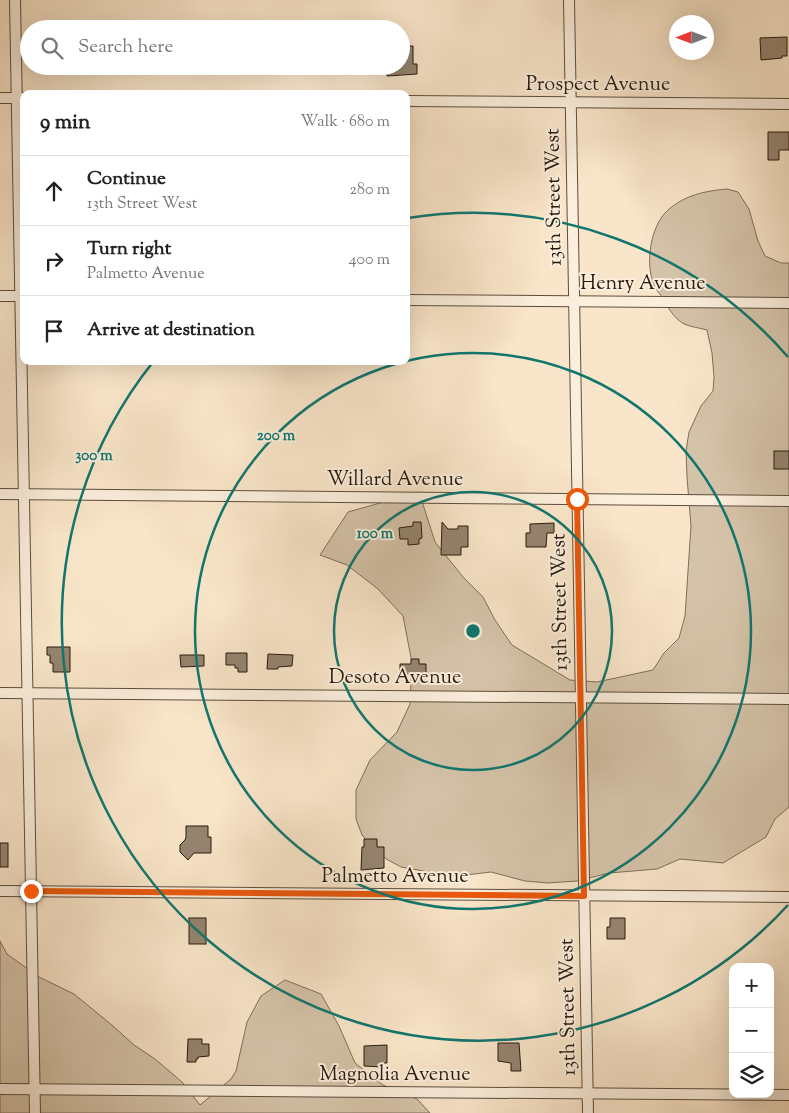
<!DOCTYPE html>
<meta charset="utf-8">
<style>
body{margin:0;font-family:"Sorts Mill Goudy",serif;background:#f2f2f2;color:#222}
.controls{position:absolute;right:15px;bottom:15px;display:grid;overflow:hidden;border-radius:10px;box-shadow:0 5px 20px #0002}
.controls button{width:45px;height:45px;display:grid;place-items:center;padding:0;border:0;border-bottom:1px solid #e0e0e0;background:#fff;color:#222;font:25px sans-serif}
.compass{position:absolute;left:669px;top:15px;width:45px;height:45px;border-radius:50%;background:#fff;box-shadow:0 5px 20px #0002;rotate:270deg}
.stop{position:absolute;width:15px;height:15px;margin:-11px;border:4px solid #ea580c;border-radius:50%;background:#fff}
.stop.end{background:#ea580c;border-color:#fff;box-shadow:0 1px 5px #0008}
.list{margin:0;padding:0;list-style:none}
h2{display:flex;justify-content:space-between;align-items:center;height:65px;margin:0;padding:0 20px;font-size:21px}
h2 small{font-size:16px;font-weight:400;color:#767676}
.list li{display:grid;grid-template-columns:32px 1fr auto;gap:15px;align-items:center;box-sizing:border-box;height:70px;padding:0 20px;border-top:1px solid #e0e0e0}
.list b{display:block;font-size:19px;white-space:nowrap}
.list p{margin:0;font-size:16px;white-space:nowrap;color:#767676}
.list em{font-size:16px;font-style:normal;color:#767676}
.icon{flex:none;width:28px;height:28px;fill:none;stroke:currentColor;stroke-width:2;stroke-linecap:round;stroke-linejoin:round}
.map{position:relative;flex:none;width:789px;height:1113px;overflow:hidden}
.search{position:absolute;background:#fff;box-shadow:0 5px 20px #0002;left:20px;top:20px;width:390px;height:55px;display:flex;align-items:center;gap:12px;box-sizing:border-box;padding:0 18px;border-radius:28px;color:#767676;font-size:19px}
.panel{position:absolute;background:#fff;box-shadow:0 5px 20px #0002;left:20px;top:90px;width:390px;height:275px;border-radius:10px}
.map>svg:first-child{display:block}
.green{fill:#d5c3a9;stroke:#7e6f5b}
.building{fill:#95846f;stroke:#281b0d}
.lines{fill:none;stroke-linecap:round;stroke-linejoin:round}
.minor-casing{stroke:#5c4e3c;stroke-width:12}
.minor{stroke:#fbeedc;stroke-width:10}
.route{stroke:#ea580c;stroke-width:6}
.ring{fill:none;stroke:#0f766e;stroke-width:2.5}
.labels{text-anchor:middle;dominant-baseline:central;stroke-width:4;stroke-linejoin:round;paint-order:stroke}
.street-label{font-size:20px;fill:#281b0d;stroke:#fbeedc}
.centre{fill:#0f766e;stroke:#fbeedc;stroke-width:2.5}
.ring-label{font-size:15px;text-anchor:middle;font-weight:bold;fill:#0f766e;stroke:#fbeedc;stroke-width:4;stroke-linejoin:round;paint-order:stroke}
</style>
<div class="map">
<svg width="789" height="1113" viewBox="0 0 789 1113">
<rect width="100%" height="100%" fill="#f9e5c9"/>
<filter id="stains"><feTurbulence type="fractalNoise" baseFrequency=".004" numOctaves="4"/><feColorMatrix values="0 0 0 0 .2 0 0 0 0 .09 0 0 0 0 .02 0 0 0 .5 -.17"/></filter>
<radialGradient id="worn" r=".72"><stop offset=".6" stop-color="#630" stop-opacity="0"/><stop offset="1" stop-color="#630" stop-opacity=".3"/></radialGradient>
<g class="green">
<path d="M 727,189 L 738,192 L 749,209 L 758,241 L 765,256 L 781,263 L 789,263 L 789,807 L 775,819 L 766,837 L 723,863 L 680,859 L 657,869 L 609,873 L 577,881 L 548,883 L 525,881 L 491,872 L 466,875 L 445,875 L 401,867 L 388,860 L 375,851 L 362,835 L 356,819 L 356,790 L 370,760 L 397,732 L 410,704 L 412,663 L 403,616 L 378,589 L 347,565 L 320,555 L 348,512 L 419,492 L 435,542 L 463,577 L 483,597 L 495,620 L 512,645 L 570,680 L 597,682 L 653,670 L 664,653 L 679,638 L 685,616 L 691,526 L 687,477 L 686,451 L 689,432 L 701,406 L 713,391 L 714,377 L 712,353 L 707,330 C 700,328 691,327 684,324 C 674,318 668,308 663,298 C 660,294 656,290 654,285 C 645,264 650,226 668,210 C 685,195 705,191 727,189 Z"/>
<polygon points="0,941 7,954 39,977 74,994 113,1026 134,1045 155,1059 182,1082 200,1105 231,1079 236,1071 247,1022 261,996 285,980 321,994 339,1026 355,1063 383,1085 417,1099 430,1113 0,1113"/>
</g>
<g class="building">
<polygon points="787,37 787,56 782,56 782,58 761,60 760,38"/>
<polygon points="401,46 413,46 413,64 417,64 417,74 387,76 387,66 401,66"/>
<polygon points="768,132 789,132 789,150 779,150 779,160 768,160"/>
<rect x="774" y="451" width="15" height="18"/>
<polygon points="413,522 421,522 422,538 419,539 419,544 408,545 408,539 400,539 399,528 413,526"/>
<polygon points="442,522 448,529 458,529 458,526 468,526 468,547 461,547 461,555 441,555"/>
<polygon points="554,523 554,533 547,533 546,547 526,547 526,533 530,533 530,524"/>
<polygon points="47,647 70,647 70,672 53,672 53,663 50,663 50,655 47,655"/>
<polygon points="226,653 247,653 247,672 238,672 238,668 235,668 235,665 226,665"/>
<polygon points="268,654 293,655 292,666 278,667 278,669 267,669"/>
<polygon points="180,655 204,655 204,666 181,667"/>
<polygon points="411,659 419,659 419,664 426,664 426,675 400,674 400,664 411,664"/>
<polygon points="186,826 208,826 208,837 211,837 211,853 194,853 188,860 180,852 180,845 185,840 186,837"/>
<polygon points="364,839 377,839 377,847 384,847 384,868 361,870 362,847 364,847"/>
<rect x="0" y="843" width="8" height="24"/>
<rect x="189" y="918" width="17" height="26"/>
<polygon points="610,918 625,918 625,939 607,939 607,927 610,927"/>
<polygon points="188,1039 202,1039 202,1044 209,1044 209,1056 198,1057 198,1059 196,1059 196,1062 187,1062"/>
<polygon points="498,1043 519,1043 521,1071 511,1071 511,1063 498,1061"/>
<polygon points="387,1045 387,1063 381,1063 382,1067 364,1066 364,1046"/>
</g>
<g class="lines">
<defs>
<g id="minor">
<polyline points="15,0 35,1113"/>
<polyline points="569,0 588,1113"/>
<polyline points="0,98 23,98"/>
<polyline points="406,101 789,104"/>
<polyline points="0,296 24,296"/>
<polyline points="406,300 789,303"/>
<polyline points="0,494 789,501"/>
<polyline points="0,693 789,699"/>
<polyline points="0,891 789,897"/>
<polyline points="0,1089 789,1095"/>
</g>
</defs>
<use href="#minor" class="minor-casing"/>
<use href="#minor" class="minor"/>
</g>
<g class="lines">
<polyline class="route" points="31,891 584,896 577,499"/>
</g>
<g class="ring">
<circle cx="473" cy="631" r="139"/>
<circle cx="473" cy="631" r="278"/>
<path d="M788 905A418 418 0 0 1 153 362M408 218A418 418 0 0 1 788 357"/>
</g>
<g class="labels">
<g class="street-label">
<text x="598" y="85">Prospect Avenue</text>
<text transform="translate(555 197) rotate(-91)">13th Street West</text>
<text x="643" y="284">Henry Avenue</text>
<text x="395" y="480">Willard Avenue</text>
<text transform="translate(561 602) rotate(-91)">13th Street West</text>
<text x="395" y="678">Desoto Avenue</text>
<text x="395" y="877">Palmetto Avenue</text>
<text transform="translate(569 1007) rotate(-91)">13th Street West</text>
<text x="395" y="1075">Magnolia Avenue</text>
</g>
</g>
<circle cx="473" cy="631" r="8" class="centre"/>
<g class="ring-label">
<text x="276" y="440">200 m</text>
<text x="94" y="460">300 m</text>
<text x="375" y="538">100 m</text>
</g>
<rect width="100%" height="100%" filter="url(#stains)"/>
<rect width="100%" height="100%" fill="url(#worn)"/>
</svg>
<div class="controls">
<button>+</button>
<button>−</button>
<button><svg class="icon" aria-label="layers" viewBox="0 0 24 24"><path d="M12 4l9 5-9 5-9-5zM3 14l9 5 9-5"/></svg></button>
</div>
<svg class="compass" viewBox="-18 -18 36 36"><path d="M0-13l5 13h-10z" fill="#e53935"/><path d="M0 13l5-13h-10z" fill="#767676"/></svg>
<div class="stop" style="left:577px;top:499px"></div>
<div class="stop end" style="left:31px;top:891px"></div>
<div class="search"><svg class="icon" aria-label="search" viewBox="0 0 24 24"><circle cx="10" cy="10" r="6"/><path d="M15 15l6 6"/></svg>Search here</div>
<section class="panel">
<h2>9 min<small>Walk · 680 m</small></h2>
<ul class="list">
<li><svg class="icon" aria-label="ahead" viewBox="0 0 24 24"><path d="M12 20V5M6 11l6-6 6 6"/></svg><div><b>Continue</b><p>13th Street West</p></div><em>280 m</em></li>
<li><svg class="icon" aria-label="right" viewBox="0 0 24 24"><path d="M7 20v-9h11M14 6l5 5-5 5"/></svg><div><b>Turn right</b><p>Palmetto Avenue</p></div><em>400 m</em></li>
<li><svg class="icon" aria-label="arrive" viewBox="0 0 24 24"><path d="M6 21V4h12l-3 4 3 4H6"/></svg><div><b>Arrive at destination</b></div></li>
</ul>
</section>
</div>
